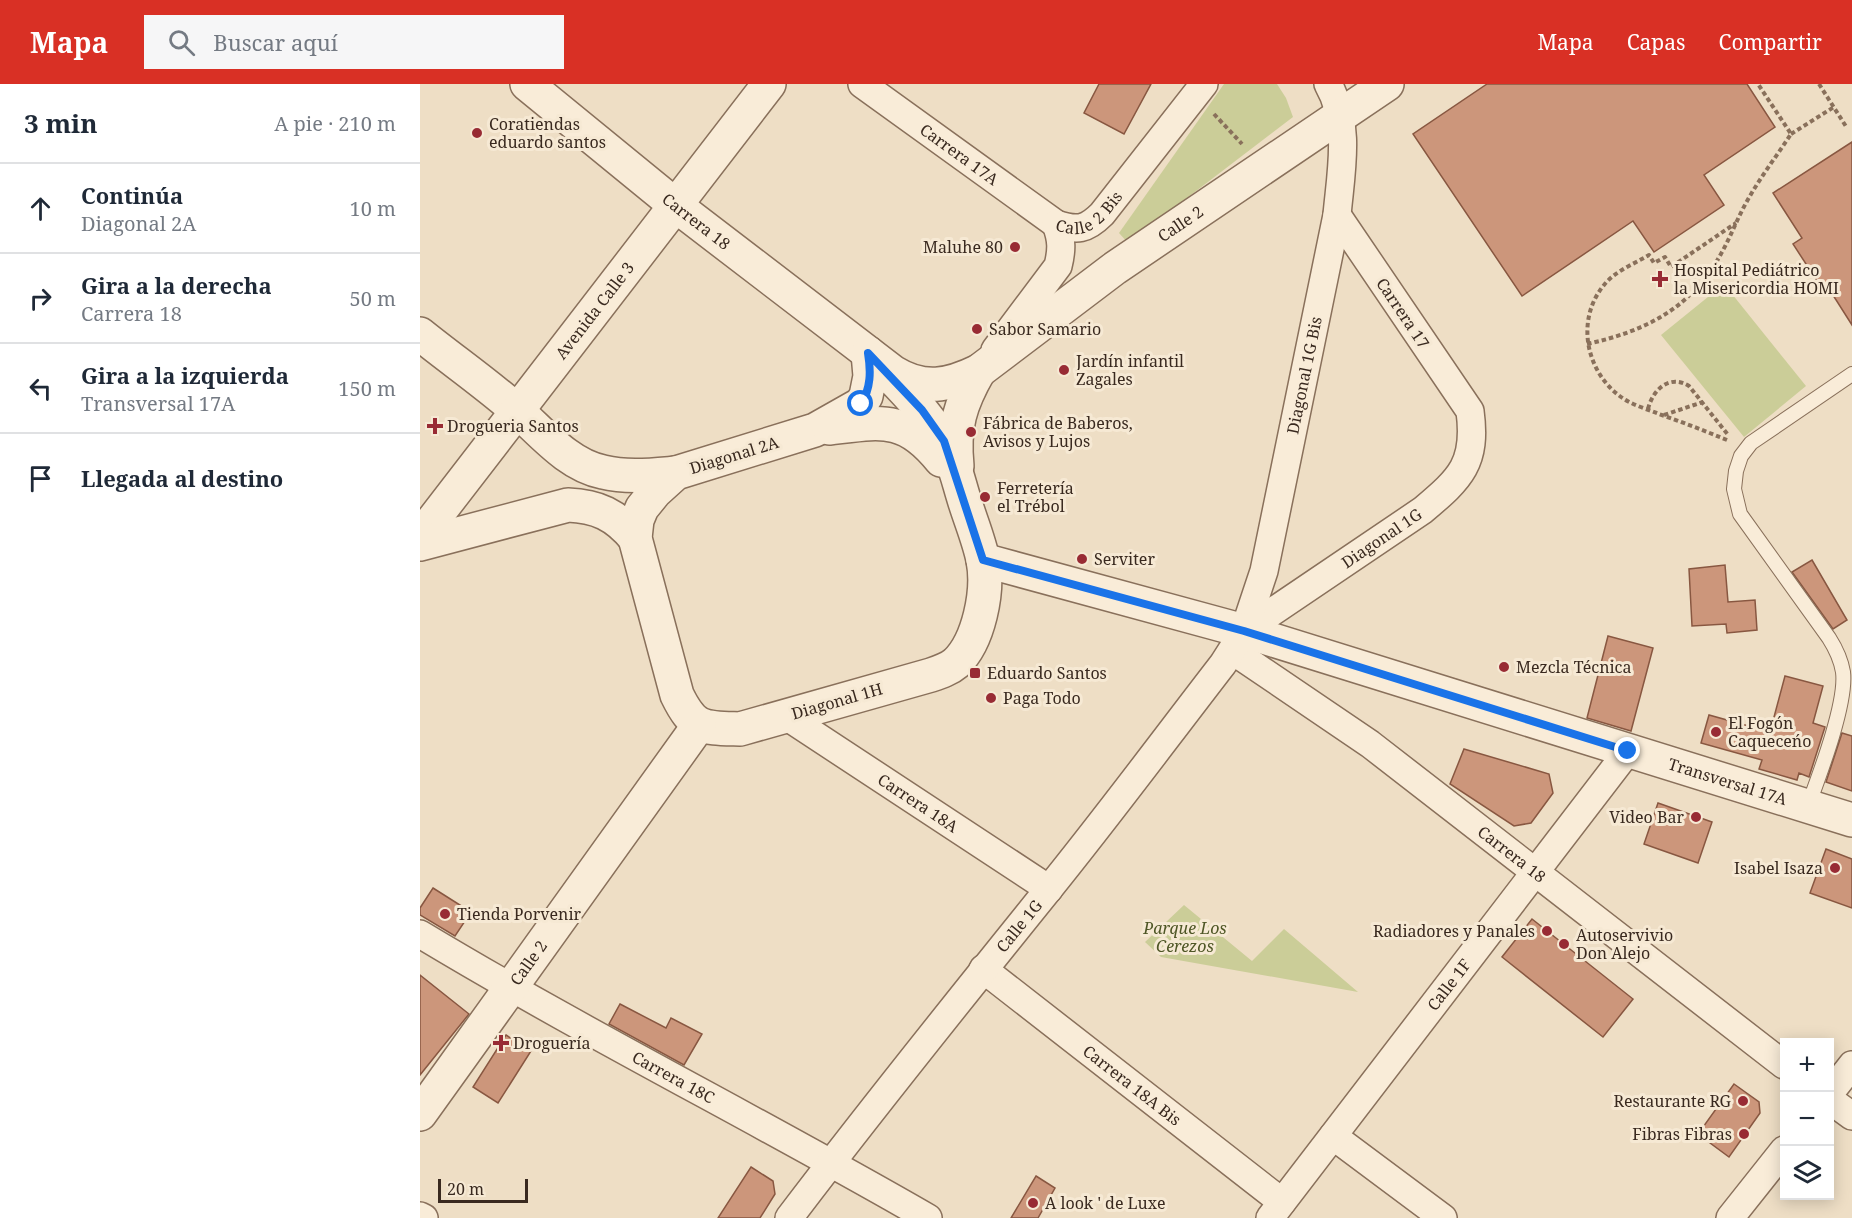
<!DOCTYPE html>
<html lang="es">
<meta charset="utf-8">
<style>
body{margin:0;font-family:"Noto Serif",serif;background:#f6f6f7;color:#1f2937}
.controls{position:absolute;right:18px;bottom:18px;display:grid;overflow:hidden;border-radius:0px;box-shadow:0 3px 15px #0003}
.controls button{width:54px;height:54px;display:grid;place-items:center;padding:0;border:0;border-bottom:2px solid #e0e1e3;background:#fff;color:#1f2937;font:30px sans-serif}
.scale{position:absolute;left:18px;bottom:15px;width:90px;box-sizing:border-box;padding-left:6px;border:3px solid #39291f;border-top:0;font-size:16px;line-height:21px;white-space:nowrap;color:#39291f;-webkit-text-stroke:4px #f6e9d4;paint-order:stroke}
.stop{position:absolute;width:18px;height:18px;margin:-14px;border:4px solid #1a73e8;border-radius:50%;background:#fff}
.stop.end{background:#1a73e8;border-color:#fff;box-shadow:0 2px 6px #0008}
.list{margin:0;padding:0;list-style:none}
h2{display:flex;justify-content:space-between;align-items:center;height:78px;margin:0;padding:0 24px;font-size:26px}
h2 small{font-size:20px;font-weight:400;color:#747a83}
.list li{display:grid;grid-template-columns:39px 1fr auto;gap:18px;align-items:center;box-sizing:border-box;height:90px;padding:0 24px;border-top:2px solid #e0e1e3}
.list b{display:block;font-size:22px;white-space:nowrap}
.list p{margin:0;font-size:20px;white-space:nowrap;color:#747a83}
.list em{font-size:20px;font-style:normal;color:#747a83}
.icon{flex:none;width:33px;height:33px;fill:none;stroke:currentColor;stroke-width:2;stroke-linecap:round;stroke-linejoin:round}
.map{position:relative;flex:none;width:1432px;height:1134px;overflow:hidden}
header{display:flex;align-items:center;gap:36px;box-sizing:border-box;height:84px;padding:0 30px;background:#d93025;color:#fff}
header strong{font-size:28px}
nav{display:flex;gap:33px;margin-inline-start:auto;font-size:21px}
.search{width:420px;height:54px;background:#f6f6f7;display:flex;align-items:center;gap:15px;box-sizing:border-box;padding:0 21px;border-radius:0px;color:#747a83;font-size:22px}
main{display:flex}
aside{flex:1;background:#fff}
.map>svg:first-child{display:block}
.green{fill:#cbcd98}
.building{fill:#cc967b;stroke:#885741;stroke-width:1.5}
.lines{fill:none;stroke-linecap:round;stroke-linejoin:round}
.service-casing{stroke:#89705b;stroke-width:16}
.minor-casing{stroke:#89705b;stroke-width:30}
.tertiary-casing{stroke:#89705b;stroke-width:36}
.path{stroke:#89705b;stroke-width:4;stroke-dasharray:4.5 3;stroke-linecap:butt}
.service{stroke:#f9ecd8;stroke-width:14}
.minor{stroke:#f9ecd8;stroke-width:27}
.tertiary{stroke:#f9ecd8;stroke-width:33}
.route{stroke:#1a73e8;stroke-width:8}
.poi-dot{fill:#982b34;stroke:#f6e9d4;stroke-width:2}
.labels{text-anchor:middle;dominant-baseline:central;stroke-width:6;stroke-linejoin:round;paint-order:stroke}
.poi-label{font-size:16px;fill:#39291f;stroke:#f6e9d4;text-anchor:start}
.street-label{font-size:16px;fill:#39291f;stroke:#f6e9d4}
.park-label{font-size:16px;font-style:italic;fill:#4e5625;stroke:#f6e9d4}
</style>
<header>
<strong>Mapa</strong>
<div class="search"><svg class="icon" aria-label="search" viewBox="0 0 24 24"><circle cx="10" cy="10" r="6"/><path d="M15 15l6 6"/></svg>Buscar aquí</div>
<nav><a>Mapa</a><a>Capas</a><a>Compartir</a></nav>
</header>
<main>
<aside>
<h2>3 min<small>A pie · 210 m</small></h2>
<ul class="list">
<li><svg class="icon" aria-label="ahead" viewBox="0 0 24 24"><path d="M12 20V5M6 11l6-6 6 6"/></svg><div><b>Continúa</b><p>Diagonal 2A</p></div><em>10 m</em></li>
<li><svg class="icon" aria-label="right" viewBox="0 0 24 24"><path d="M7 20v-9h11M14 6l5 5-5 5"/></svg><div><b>Gira a la derecha</b><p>Carrera 18</p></div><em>50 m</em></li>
<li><svg class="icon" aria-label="left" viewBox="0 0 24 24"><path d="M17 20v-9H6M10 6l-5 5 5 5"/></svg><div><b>Gira a la izquierda</b><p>Transversal 17A</p></div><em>150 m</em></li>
<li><svg class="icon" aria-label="arrive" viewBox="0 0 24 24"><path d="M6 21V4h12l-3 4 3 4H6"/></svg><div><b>Llegada al destino</b></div></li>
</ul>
</aside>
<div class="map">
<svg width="1432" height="1134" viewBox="0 0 1432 1134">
<rect width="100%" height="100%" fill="#eedec5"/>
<g class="green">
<polygon points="804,0 857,0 866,14 873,33 708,159 699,149"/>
<polygon points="1304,200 1386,302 1324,353 1241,251"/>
<polygon points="764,821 832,877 864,845 938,908 741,873 725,858"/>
</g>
<g class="building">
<polygon points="679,0 731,0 704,50 664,29"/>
<polygon points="1067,0 1327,0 1355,43 1284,91 1304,121 1234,168 1213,137 1102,212 993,50"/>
<polygon points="1432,58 1432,241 1406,200 1401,203 1373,160 1382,154 1353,109"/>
<polygon points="1392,476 1427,536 1413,545 1372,488"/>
<polygon points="1305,481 1308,518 1335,516 1337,546 1307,549 1306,540 1272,542 1269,485"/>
<polygon points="1188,552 1233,564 1211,647 1167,634"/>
<polygon points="1365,592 1403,602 1393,639 1405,643 1389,693 1379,689 1377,696 1339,685 1342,676 1281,659 1289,631 1350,648"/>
<polygon points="1422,649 1432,652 1432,707 1406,698"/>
<polygon points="1044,665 1129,690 1133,709 1111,739 1094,742 1030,700"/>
<polygon points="1238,719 1292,738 1278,779 1224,760"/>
<polygon points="1406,765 1432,775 1432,824 1390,809"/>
<polygon points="13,804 51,828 35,852 0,831 0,824"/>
<polygon points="1112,835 1213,915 1183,953 1082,873"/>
<polygon points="0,891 49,930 0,991"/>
<polygon points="200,920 246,944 251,934 282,950 264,981 189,940"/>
<polygon points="86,951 111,967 78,1019 53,1003"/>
<polygon points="1314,1000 1339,1018 1340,1029 1309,1073 1278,1050"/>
<polygon points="331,1083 353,1097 355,1110 340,1134 298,1134"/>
<polygon points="616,1092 635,1104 618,1134 591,1134"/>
</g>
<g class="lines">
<defs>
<path id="service" d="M 1388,722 C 1399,692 1427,619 1423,588 C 1421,576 1416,565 1409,554 L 1320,430 L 1314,405 L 1316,387 L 1321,372 L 1331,359 L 1432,290"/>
<g id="minor">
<path id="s1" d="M 442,0 L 636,140 C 657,147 666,146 682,130 L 784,0"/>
<path d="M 575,266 L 638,182 C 642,166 642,156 636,140"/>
<path id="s2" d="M 824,547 L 1003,426 C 1041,394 1057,379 1050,327 L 917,131"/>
<path id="s3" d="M 813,567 L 950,660 L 1364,981"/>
<path id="s4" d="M 366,632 L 629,805"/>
<path id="s5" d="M 0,850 C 166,950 340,1037 508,1134"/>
<path id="s6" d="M 563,885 L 862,1118"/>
<polyline points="1410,1009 1432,981"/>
<polyline points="1410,1016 1432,1032"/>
<polyline points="913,1052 1023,1134"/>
<polyline points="0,1132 4,1134"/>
<path id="s7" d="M 369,1134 C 453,1023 540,915 628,806 C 688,732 745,655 803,580 L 824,547 L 844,487 L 917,131 C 921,87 931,40 908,0"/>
<path id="s8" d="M 850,1134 L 1208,667"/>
<polyline points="1310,1134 1364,1066"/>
</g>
<g id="tertiary">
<path id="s9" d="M 107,0 L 255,121 L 473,288 C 504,307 528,302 559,287 L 695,184 L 967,0"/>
<path d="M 0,250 C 31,275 64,298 94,324 C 120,346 147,381 183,388 C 207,394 232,391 256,389"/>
<path d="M 448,269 C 474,296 502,322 522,355 C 533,372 538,396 544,415 C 550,435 559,456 563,476 C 569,507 559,557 536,579 C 529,585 520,588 511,591 L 320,645 C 284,644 274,646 257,611 L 215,454 L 217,436 L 222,424 L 235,408 L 256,389 L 395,346 L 441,320 L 446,312 L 450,292 Z"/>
<path d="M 409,344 C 461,338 485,331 521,376"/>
<path d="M 537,382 C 533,343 540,320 559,287"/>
<path id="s10" d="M 0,453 L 349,0"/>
<path d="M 0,460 L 148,421 C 177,422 196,431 215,454"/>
<path id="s11" d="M 563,476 L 824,547 L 1432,736"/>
<path id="s12" d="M 0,1030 L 279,641"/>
</g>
</defs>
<use href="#service" class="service-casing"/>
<use href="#minor" class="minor-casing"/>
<use href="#tertiary" class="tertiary-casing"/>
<g class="path">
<polyline points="1399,0 1427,44"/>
<polyline points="794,30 822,60"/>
<polyline points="1371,50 1414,23"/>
<path d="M 1167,260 C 1226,247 1272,224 1302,168 C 1311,152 1317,135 1326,119 C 1339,95 1356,73 1371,50 L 1338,0"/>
<path d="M 1228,325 C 1233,305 1250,290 1269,302 L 1309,352"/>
<polyline points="1244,331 1283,318"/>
<path d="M 1307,356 C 1285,347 1262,338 1239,330 C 1227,325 1212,321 1201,313 C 1166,288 1155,236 1184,201 C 1195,187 1214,180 1229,171 L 1234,179 L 1245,173 L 1251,183 L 1316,139"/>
</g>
<use href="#service" class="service"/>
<use href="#minor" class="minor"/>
<use href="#tertiary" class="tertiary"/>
</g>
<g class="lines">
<path class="route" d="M 441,320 C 451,304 451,287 448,269 L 502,326 L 524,357 L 563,476 L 824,547 L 1208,667"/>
</g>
<g class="poi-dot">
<circle cx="57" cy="49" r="6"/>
<circle cx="595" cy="163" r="6"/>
<path d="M1237 186h6v6h6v6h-6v6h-6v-6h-6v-6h6z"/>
<circle cx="557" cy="245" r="6"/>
<circle cx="644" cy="286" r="6"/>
<path d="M12 333h6v6h6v6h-6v6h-6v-6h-6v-6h6z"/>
<circle cx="551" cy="348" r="6"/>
<circle cx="565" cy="413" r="6"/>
<circle cx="662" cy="475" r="6"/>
<circle cx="1084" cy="583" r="6"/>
<rect x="549" y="583" width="12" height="12" rx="3"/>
<circle cx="571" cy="614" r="6"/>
<circle cx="1296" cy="648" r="6"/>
<circle cx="1276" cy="733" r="6"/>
<circle cx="1415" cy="784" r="6"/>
<circle cx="25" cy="830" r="6"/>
<circle cx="1127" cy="847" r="6"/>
<circle cx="1144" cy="860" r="6"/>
<path d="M78 950h6v6h6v6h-6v6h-6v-6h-6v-6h6z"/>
<circle cx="1323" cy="1017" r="6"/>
<circle cx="1324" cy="1050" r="6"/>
<circle cx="613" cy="1119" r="6"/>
</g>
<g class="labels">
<g class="poi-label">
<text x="69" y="40">Coratiendas<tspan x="69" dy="18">eduardo santos</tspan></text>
<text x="583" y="163" text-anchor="end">Maluhe 80</text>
<text x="1254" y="186">Hospital Pediátrico<tspan x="1254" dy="18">la Misericordia HOMI</tspan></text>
<text x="569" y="245">Sabor Samario</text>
<text x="656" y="277">Jardín infantil<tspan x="656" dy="18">Zagales</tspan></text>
<text x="563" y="339">Fábrica de Baberos,<tspan x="563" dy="18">Avisos y Lujos</tspan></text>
<text x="27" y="342">Drogueria Santos</text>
<text x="577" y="404">Ferretería<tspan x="577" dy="18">el Trébol</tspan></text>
<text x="674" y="475">Serviter</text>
<text x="1096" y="583">Mezcla Técnica</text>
<text x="567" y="589">Eduardo Santos</text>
<text x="583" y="614">Paga Todo</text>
<text x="1308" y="639">El Fogón<tspan x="1308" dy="18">Caqueceńo</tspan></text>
<text x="1264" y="733" text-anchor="end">Video Bar</text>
<text x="1403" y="784" text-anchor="end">Isabel Isaza</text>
<text x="37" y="830">Tienda Porvenir</text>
<text x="1115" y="847" text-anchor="end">Radiadores y Panales</text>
<text x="1156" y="851">Autoservivio<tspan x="1156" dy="18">Don Alejo</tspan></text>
<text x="93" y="959">Droguería</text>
<text x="1311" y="1017" text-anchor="end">Restaurante RG</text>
<text x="1312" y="1050" text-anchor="end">Fibras Fibras</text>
<text x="625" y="1119">A look ' de Luxe</text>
</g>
<g class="street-label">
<text stroke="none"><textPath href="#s1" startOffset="120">Carrera 17A</textPath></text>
<text stroke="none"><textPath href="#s1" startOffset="278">Calle 2 Bis</textPath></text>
<text stroke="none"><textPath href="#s9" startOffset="218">Carrera 18</textPath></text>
<text stroke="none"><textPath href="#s9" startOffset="806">Calle 2</textPath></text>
<text stroke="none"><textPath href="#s10" startOffset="286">Avenida Calle 3</textPath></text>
<text transform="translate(983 229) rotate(56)">Carrera 17</text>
<text stroke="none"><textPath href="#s7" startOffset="1006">Diagonal 1G Bis</textPath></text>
<text transform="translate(314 371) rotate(-17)">Diagonal 2A</text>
<text stroke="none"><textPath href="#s2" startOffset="166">Diagonal 1G</textPath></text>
<text transform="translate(417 617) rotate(-16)">Diagonal 1H</text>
<text stroke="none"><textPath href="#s11" startOffset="777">Transversal 17A</textPath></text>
<text stroke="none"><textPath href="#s4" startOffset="158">Carrera 18A</textPath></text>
<text stroke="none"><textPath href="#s3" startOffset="345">Carrera 18</textPath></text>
<text stroke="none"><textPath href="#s7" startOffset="372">Calle 1G</textPath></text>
<text stroke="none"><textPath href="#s12" startOffset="186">Calle 2</textPath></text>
<text stroke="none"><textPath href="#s8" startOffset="294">Calle 1F</textPath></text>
<text stroke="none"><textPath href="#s5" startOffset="291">Carrera 18C</textPath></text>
<text stroke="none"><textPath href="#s6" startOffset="189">Carrera 18A Bis</textPath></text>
</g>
<g class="park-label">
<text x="765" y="844">Parque Los<tspan x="765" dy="18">Cerezos</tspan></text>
</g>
</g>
</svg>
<div class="controls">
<button>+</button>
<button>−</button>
<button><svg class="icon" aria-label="layers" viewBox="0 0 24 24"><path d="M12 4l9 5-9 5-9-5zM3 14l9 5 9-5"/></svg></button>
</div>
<div class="scale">20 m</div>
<div class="stop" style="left:441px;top:320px"></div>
<div class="stop end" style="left:1208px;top:667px"></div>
</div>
</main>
